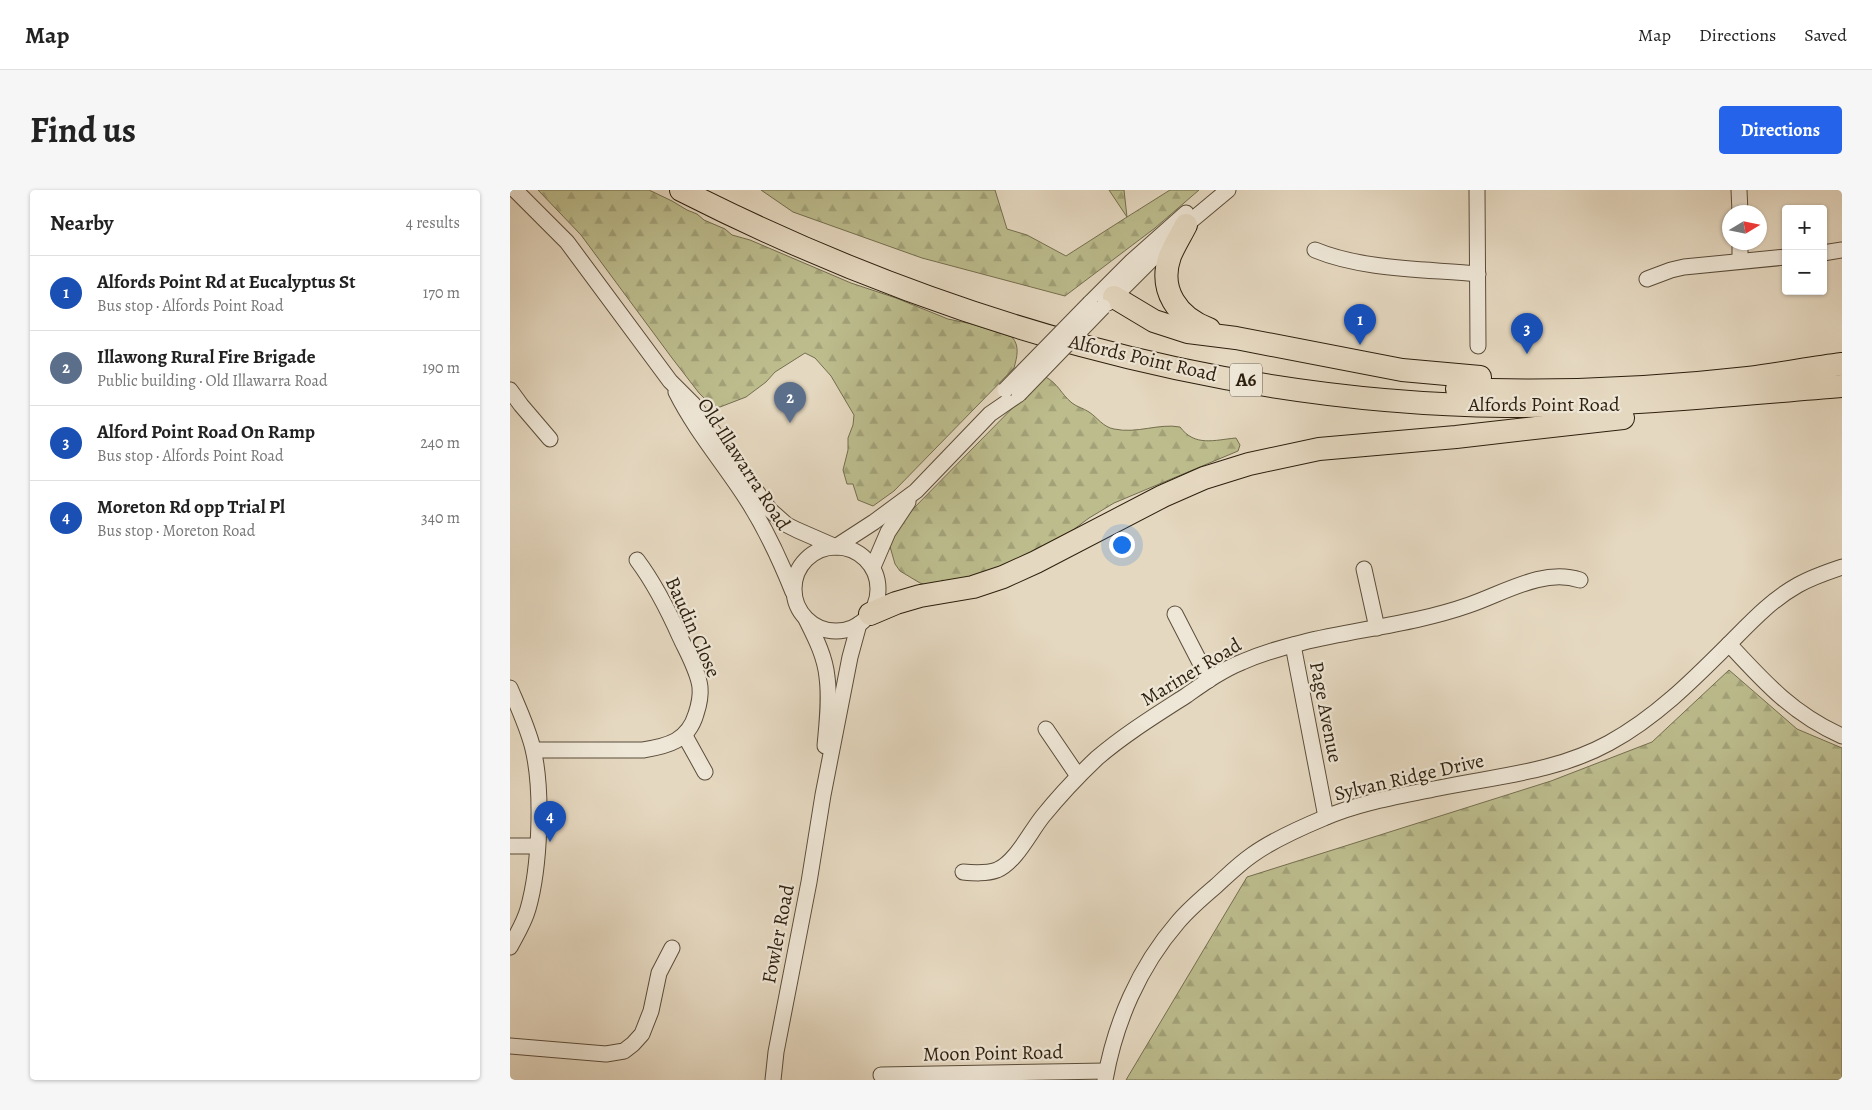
<!DOCTYPE html>
<meta charset="utf-8">
<style>
body{margin:0;font-family:Alegreya,serif;background:#f6f6f6;color:#222}
.controls{position:absolute;right:15px;top:15px;display:grid;overflow:hidden;border-radius:5px;box-shadow:0 1px 4px #0004}
.controls button{width:45px;height:45px;display:grid;place-items:center;padding:0;border:0;border-bottom:1px solid #e0e0e0;background:#fff;color:#222;font:25px sans-serif}
.compass{position:absolute;left:1212px;top:15px;width:45px;height:45px;border-radius:50%;background:#fff;box-shadow:0 1px 4px #0004;rotate:80deg}
.you{position:absolute;left:611px;top:354px;width:18px;height:18px;margin:-12px;border:4px solid #fff;border-radius:50%;background:#1a73e8;box-shadow:0 0 0 8px #1a73e833}
.badge{display:grid;place-items:center;width:32px;height:32px;border-radius:50%;background:#2563eb;color:#fff;font-size:16px;font-weight:700}
.pin{position:absolute;translate:-50% -41px;filter:drop-shadow(0 1px 2px #0008)}
.pin::after{content:'';position:absolute;top:26px;width:18px;height:15px;background:inherit;clip-path:polygon(0 0,100% 0,50% 100%)}
.list{margin:0;padding:0;list-style:none}
h2{display:flex;justify-content:space-between;align-items:center;height:65px;margin:0;padding:0 20px;font-size:21px}
h2 small{font-size:16px;font-weight:400;color:#767676}
.list li{display:grid;grid-template-columns:32px 1fr auto;gap:15px;align-items:center;box-sizing:border-box;height:75px;padding:0 20px;border-top:1px solid #e0e0e0}
.list b{display:block;font-size:19px;white-space:nowrap}
.list p{margin:0;font-size:16px;white-space:nowrap;color:#767676}
.list em{font-size:16px;font-style:normal;color:#767676}
.map{position:relative;flex:none;width:1332px;height:890px;overflow:hidden;border-radius:5px}
header{display:flex;align-items:center;gap:30px;box-sizing:border-box;height:70px;padding:0 25px;background:#fff;border-bottom:1px solid #e0e0e0}
header strong{font-size:24px}
nav{display:flex;gap:28px;margin-inline-start:auto;font-size:18px}
.intro{display:flex;align-items:center;justify-content:space-between;box-sizing:border-box;height:120px;padding:0 30px}
h1{margin:0;font-size:35px}
.button{padding:12px 22px;border-radius:5px;background:#2563eb;color:#fff;font-size:18px;font-weight:700}
main{display:flex;gap:30px;padding:0 30px}
aside{flex:1;background:#fff;border-radius:5px;box-shadow:0 1px 4px #0004}
.map>svg:first-child{display:block}
.forest{fill:url(#forest-firs);stroke:#746e4e}
.lines{fill:none;stroke-linecap:round;stroke-linejoin:round}
.minor-casing{stroke:#5b4d3a;stroke-width:17}
.highway-casing{stroke:#2d1f0e;stroke-width:24}
.minor{stroke:#eee6d6;stroke-width:15}
.highway{stroke:#e5d8c0;stroke-width:22}
.minor-bridge-casing{stroke:#5b4d3a;stroke-width:17;stroke-linecap:butt}
.minor-bridge{stroke:#eee6d6;stroke-width:15}
.labels{text-anchor:middle;dominant-baseline:central;stroke-width:4.5;stroke-linejoin:round;paint-order:stroke}
.shield{fill:#eee6d6;stroke:#675b4a;stroke-width:1}
.shield-label{font-size:19px;font-weight:bold;fill:#2d1f0e}
.street-label{font-size:20px;fill:#2d1f0e;stroke:#eee6d6}
</style>
<header>
<strong>Map</strong>
<nav><a>Map</a><a>Directions</a><a>Saved</a></nav>
</header>
<div class="intro"><h1>Find us</h1><a class="button">Directions</a></div>
<main>
<aside>
<h2>Nearby<small>4 results</small></h2>
<ul class="list">
<li><span class="badge" style="background:#1a4fb4">1</span><div><b>Alfords Point Rd at Eucalyptus St</b><p>Bus stop · Alfords Point Road</p></div><em>170 m</em></li>
<li><span class="badge" style="background:#5c6f8a">2</span><div><b>Illawong Rural Fire Brigade</b><p>Public building · Old Illawarra Road</p></div><em>190 m</em></li>
<li><span class="badge" style="background:#1a4fb4">3</span><div><b>Alford Point Road On Ramp</b><p>Bus stop · Alfords Point Road</p></div><em>240 m</em></li>
<li><span class="badge" style="background:#1a4fb4">4</span><div><b>Moreton Rd opp Trial Pl</b><p>Bus stop · Moreton Road</p></div><em>340 m</em></li>
</ul>
</aside>
<div class="map">
<svg width="1332" height="890" viewBox="0 0 1332 890">
<defs>
<pattern id="forest-firs" width="22" height="20" patternUnits="userSpaceOnUse" patternTransform="scale(1.25)"><rect width="22" height="20" fill="#bcbc8d"/><path d="M5 1l3.5 6h-7zM16 11l3.5 6h-7z" fill="#a2a178"/></pattern>
</defs>
<rect width="100%" height="100%" fill="#e5d8c0"/>
<filter id="stains"><feTurbulence type="fractalNoise" baseFrequency=".004" numOctaves="4"/><feColorMatrix values="0 0 0 0 .2 0 0 0 0 .09 0 0 0 0 .02 0 0 0 .5 -.17"/></filter>
<radialGradient id="worn" r=".72"><stop offset=".6" stop-color="#630" stop-opacity="0"/><stop offset="1" stop-color="#630" stop-opacity=".3"/></radialGradient>
<g class="forest">
<path d="M 28,0 L 139,0 L 162,11 L 177,20 L 187,24 L 194,30 L 215,39 L 222,45 L 240,50 L 341,93 L 386,108 L 438,129 L 462,134 L 502,147 C 510,156 507,167 504,178 L 384,301 L 363,316 L 348,310 L 343,294 L 337,294 L 333,280 L 338,260 L 338,248 L 343,235 L 344,225 L 321,186 L 305,168 L 295,163 L 265,182 L 256,192 L 236,207 L 210,217 L 203,217 L 189,203 L 162,168 L 71,45 Z"/>
<polygon points="251,0 485,0 497,39 517,45 556,66 617,27 599,0 614,0 617,27 660,0 689,0 645,38 555,106 412,68 283,22"/>
<path d="M 534,186 C 549,194 550,203 562,213 C 567,217 573,218 579,222 C 588,228 593,237 604,239 C 627,244 649,233 670,237 C 685,257 704,250 726,248 L 730,255 L 728,261 L 604,313 L 579,328 L 563,340 L 482,383 L 416,395 L 410,393 L 390,381 L 385,374 L 379,353 L 398,324 Z"/>
<polygon points="1219,480 1287,539 1332,558 1332,890 616,890 737,687 1041,591 1142,552"/>
</g>
<g class="lines">
<defs>
<g id="minor">
<polyline points="5,0 57,52 160,191 183,214 260,320 277,335 287,340 326,357"/>
<polyline points="967,0 968,156"/>
<polyline points="1229,0 1230,22"/>
<polyline points="1230,52 1230,71"/>
<path d="M 805,60 C 853,80 916,79 968,84"/>
<polyline points="1313,63 1332,60"/>
<polyline points="1137,89 1161,80 1174,77 1276,67"/>
<polyline points="580,113 622,71 676,23"/>
<polyline points="598,113 676,35 718,0"/>
<polyline points="0,200 11,215 40,249"/>
<path d="M 166,202 C 184,238 210,269 232,302 C 253,333 269,367 283,402"/>
<polyline points="327,356 364,332 406,301 480,224 509,204"/>
<circle cx="326" cy="399" r="42"/>
<polyline points="363,377 378,342 398,312"/>
<polyline points="854,379 867,438"/>
<polyline points="665,424 699,490"/>
<path d="M 296,429 C 305,447 315,466 317,487 C 320,509 317,533 315,556"/>
<path d="M 1219,454 C 1255,493 1283,524 1332,546"/>
<polyline points="783,455 816,627"/>
<path d="M 0,498 C 8,517 18,538 23,559 C 33,601 30,677 18,719 C 14,733 7,744 0,757"/>
<polyline points="536,539 568,586"/>
<polyline points="175,546 195,582"/>
<path d="M 24,560 L 133,560 C 158,556 178,551 186,524 C 189,515 191,507 190,497 C 188,481 177,462 170,447 C 158,420 145,394 127,370"/>
<polyline points="0,656 27,656"/>
<path d="M 453,682 C 464,683 476,684 487,680 C 506,672 520,642 533,626 C 550,605 568,586 587,568 C 615,544 646,525 677,505 C 694,493 712,480 732,472 C 804,441 885,441 959,415 C 994,403 1033,378 1070,390"/>
<polyline points="0,856 96,864 114,861 123,854 132,844 141,821 149,783 162,758"/>
<polyline points="371,885 596,881"/>
<polyline points="263,890 266,862 299,692 313,605 340,467 349,434"/>
<path d="M 595,890 C 605,833 629,777 668,732 C 679,719 693,707 706,696 C 718,685 729,674 742,665 C 763,650 790,638 814,628 C 850,612 891,606 929,598 C 987,586 1046,582 1099,553 C 1145,528 1182,491 1219,454 C 1241,432 1261,410 1288,395 C 1302,387 1317,382 1332,377"/>
</g>
<g id="highway">
<path d="M 171,0 C 425,129 709,213 996,216 C 1109,217 1220,205 1332,196"/>
<path d="M 676,35 C 671,45 664,56 660,66 C 648,100 668,128 699,139"/>
<polyline points="604,107 644,131 678,142 726,148 892,180 970,187"/>
<path d="M 947,199 C 1044,203 1142,199 1238,188 C 1270,184 1301,178 1332,174"/>
<polyline points="360,424 386,413 410,406 463,397 493,387 526,372 653,306 694,288 739,274 809,259 946,247 1113,228"/>
</g>
</defs>
<use href="#minor" class="minor-casing"/>
<use href="#highway" class="highway-casing"/>
<use href="#minor" class="minor"/>
<use href="#highway" class="highway"/>
<defs>
<g id="minor-bridge">
<polyline points="495,200 580,113"/>
<polyline points="509,204 593,117"/>
</g>
</defs>
<use href="#minor-bridge" class="minor-bridge-casing"/>
<use href="#minor-bridge" class="minor-bridge"/>
</g>
<g class="labels">
<rect class="shield" x="720" y="173.5" width="32" height="33" rx="4"/>
<g class="shield-label">
<text x="736" y="190">A6</text>
</g>
<g class="street-label">
<text transform="translate(633 168) rotate(13)">Alfords Point Road</text>
<text x="1034" y="214">Alfords Point Road</text>
<text transform="translate(234 274) rotate(57)">Old Illawarra Road</text>
<text transform="translate(183 437) rotate(66)">Baudin Close</text>
<text transform="translate(681 482) rotate(-31)">Mariner Road</text>
<text transform="translate(816 522) rotate(79)">Page Avenue</text>
<text transform="translate(899 587) rotate(-13)">Sylvan Ridge Drive</text>
<text transform="translate(268 744) rotate(-79)">Fowler Road</text>
<text transform="translate(483 863) rotate(-1)">Moon Point Road</text>
</g>
</g>
<rect width="100%" height="100%" filter="url(#stains)"/>
<rect width="100%" height="100%" fill="url(#worn)"/>
</svg>
<div class="controls">
<button>+</button>
<button>−</button>
</div>
<svg class="compass" viewBox="-18 -18 36 36"><path d="M0-13l5 13h-10z" fill="#e53935"/><path d="M0 13l5-13h-10z" fill="#767676"/></svg>
<div class="you"></div>
<div class="pin badge" style="left:850px;top:155px;background:#1a4fb4">1</div>
<div class="pin badge" style="left:280px;top:233px;background:#5c6f8a">2</div>
<div class="pin badge" style="left:1017px;top:164px;background:#1a4fb4">3</div>
<div class="pin badge" style="left:40px;top:652px;background:#1a4fb4">4</div>
</div>
</main>
